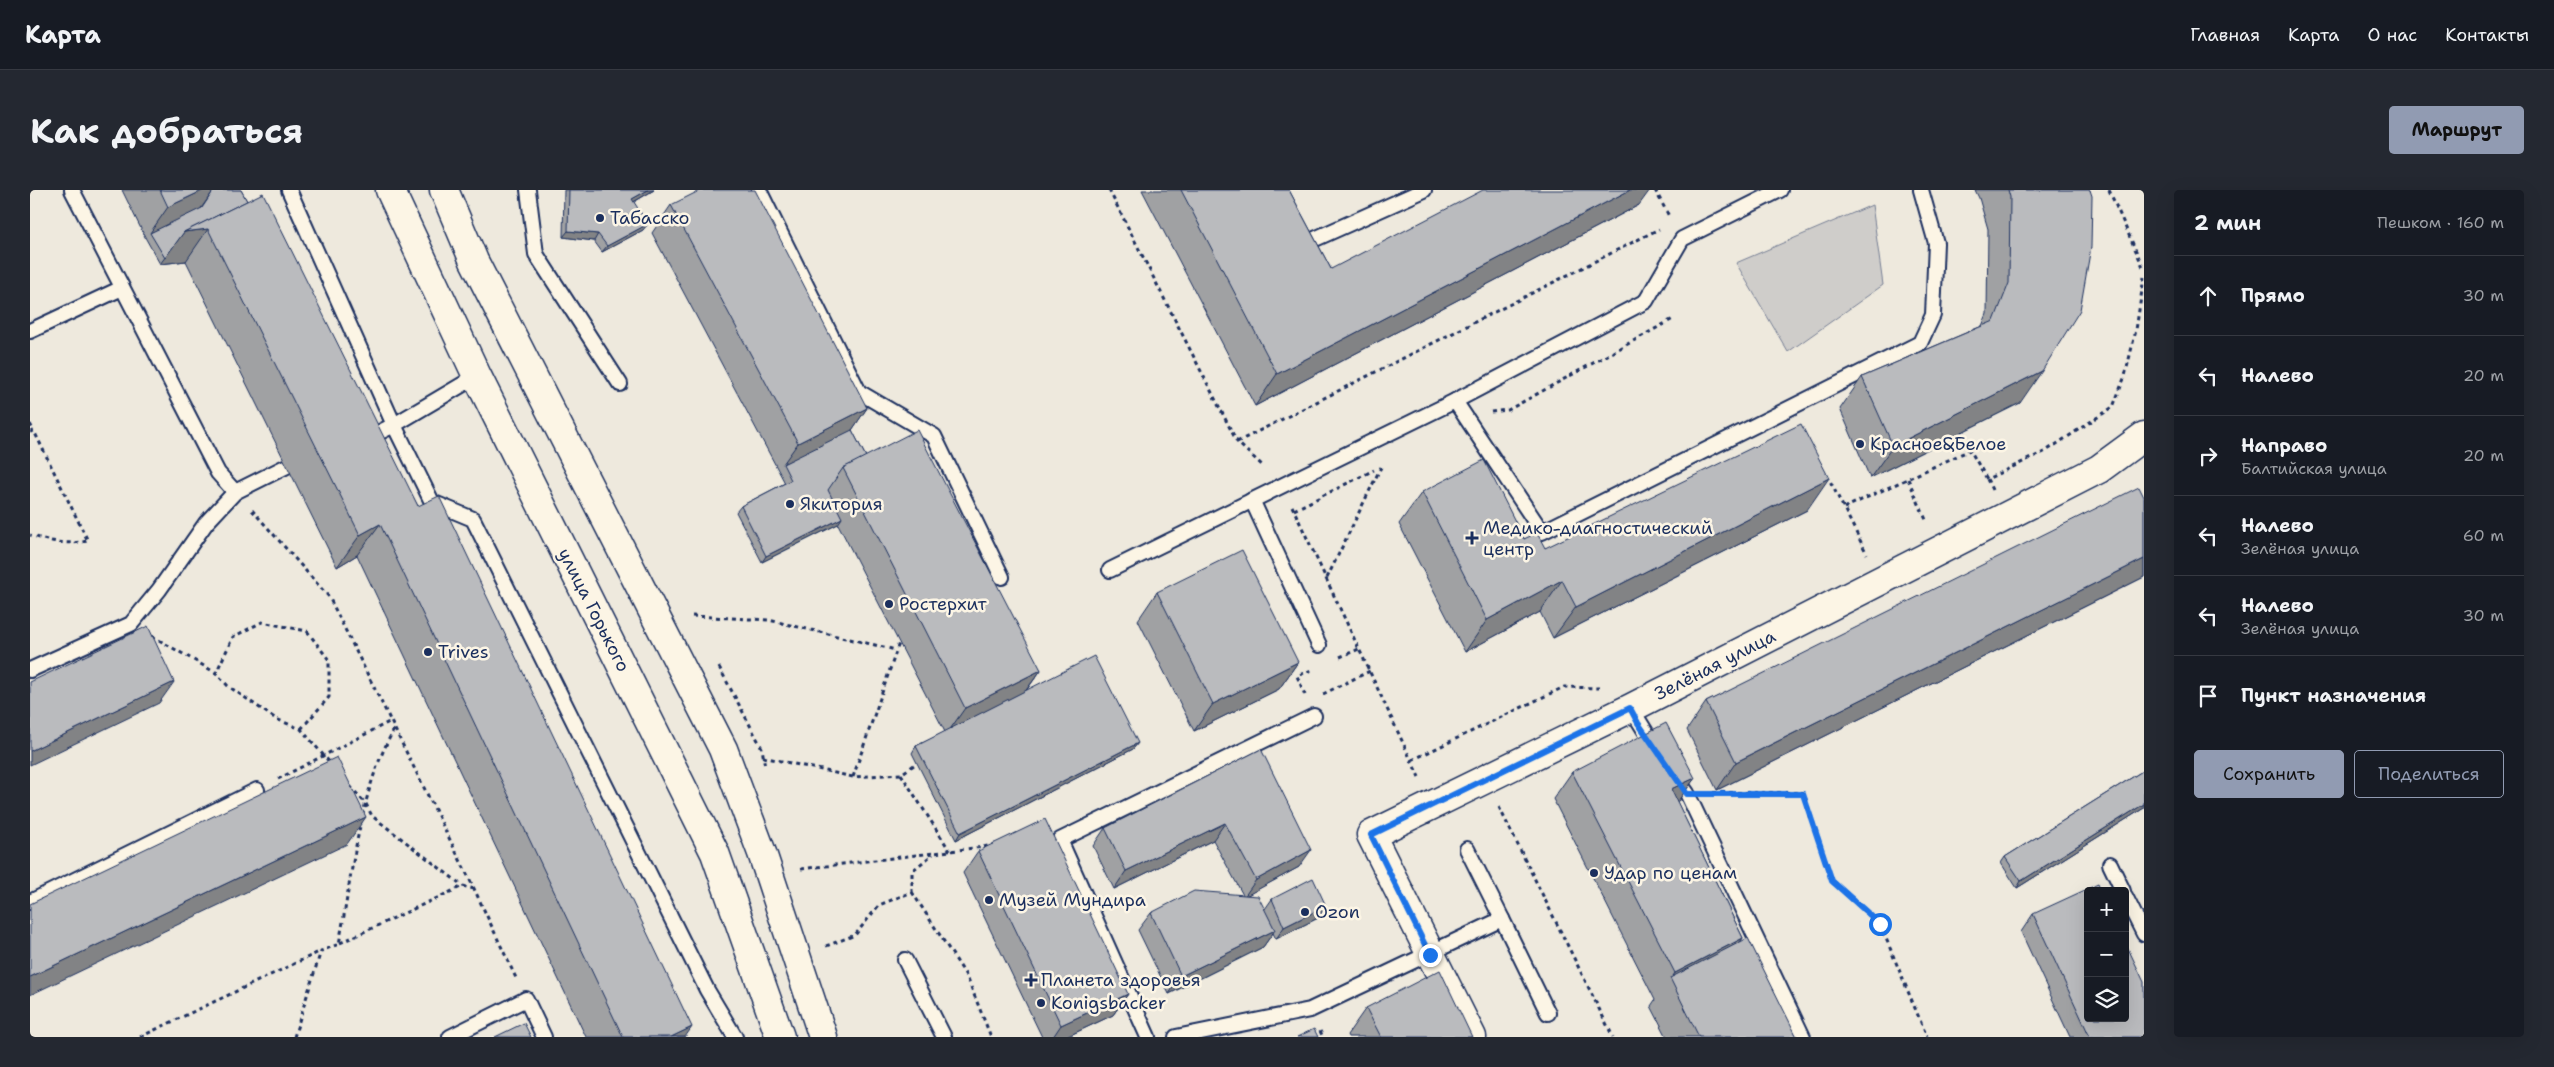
<!DOCTYPE html>
<html lang="ru">
<meta charset="utf-8">
<style>
body{margin:0;font-family:"Shantell Sans",sans-serif;background:#242831;color:#f1f3f6}
.controls{position:absolute;right:15px;bottom:15px;display:grid;overflow:hidden;border-radius:5px;box-shadow:0 5px 20px #0002}
.controls button{width:45px;height:45px;display:grid;place-items:center;padding:0;border:0;border-bottom:1px solid #363941;background:#171b24;color:#f1f3f6;font:25px sans-serif}
.stop{position:absolute;width:15px;height:15px;margin:-11px;border:4px solid #1a73e8;border-radius:50%;background:#fff}
.stop.end{background:#1a73e8;border-color:#fff;box-shadow:0 1px 5px #0008}
.list{margin:0;padding:0;list-style:none}
h2{display:flex;justify-content:space-between;align-items:center;height:65px;margin:0;padding:0 20px;font-size:21px}
h2 small{font-size:16px;font-weight:400;color:#9ea1a6}
.list li{display:grid;grid-template-columns:32px 1fr auto;gap:15px;align-items:center;box-sizing:border-box;height:80px;padding:0 20px;border-top:1px solid #363941}
.list b{display:block;font-size:19px;white-space:nowrap}
.list p{margin:0;font-size:16px;white-space:nowrap;color:#9ea1a6}
.list em{font-size:16px;font-style:normal;color:#9ea1a6}
.actions{display:flex;gap:10px;padding:15px 20px}
.actions a{flex:1;padding:11px 0;border:1px solid #919bb2;border-radius:5px;text-align:center;font-size:18px;color:#919bb2}
.actions .main{background:#919bb2;color:#111}
.icon{flex:none;width:28px;height:28px;fill:none;stroke:currentColor;stroke-width:2;stroke-linecap:round;stroke-linejoin:round}
.map{position:relative;flex:none;width:2114px;height:847px;overflow:hidden;border-radius:5px}
header{display:flex;align-items:center;gap:30px;box-sizing:border-box;height:70px;padding:0 25px;background:#171b24;border-bottom:1px solid #363941}
header strong{font-size:24px}
nav{display:flex;gap:28px;margin-inline-start:auto;font-size:18px}
.intro{display:flex;align-items:center;justify-content:space-between;box-sizing:border-box;height:120px;padding:0 30px}
h1{margin:0;font-size:35px}
.button{padding:12px 22px;border-radius:5px;background:#919bb2;color:#111;font-size:18px;font-weight:700}
main{display:flex;gap:30px;padding:0 30px}
aside{flex:1;background:#171b24;border-radius:5px;box-shadow:0 5px 20px #0002}
.map>svg:first-child{display:block}
.green{fill:#cfcdca;stroke:#757e94}
.lines{fill:none;stroke-linecap:round;stroke-linejoin:round}
.service-casing{stroke:#1b2f5e;stroke-width:18}
.minor-casing{stroke:#1b2f5e;stroke-width:31}
.primary-casing{stroke:#1b2f5e;stroke-width:31}
.path{stroke:#1b2f5e;stroke-width:3;stroke-dasharray:4 4;stroke-linecap:butt}
.service{stroke:#fcf5e5;stroke-width:14}
.minor{stroke:#fcf5e5;stroke-width:28}
.primary{stroke:#fcf5e5;stroke-width:28}
.wall{fill:#a0a1a3;stroke:#1b2f5e}
.shaded-wall{fill:#828385;stroke:#1b2f5e}
.building{fill:#babbbe;stroke:#1b2f5e}
.route{stroke:#1a73e8;stroke-width:6}
.poi-dot{fill:#1b2f5e;stroke:#fcf5e5;stroke-width:2}
.labels{text-anchor:middle;dominant-baseline:central;stroke-width:5;stroke-linejoin:round;paint-order:stroke}
.poi-label{font-size:18px;fill:#1b2f5e;stroke:#fcf5e5;text-anchor:start}
.street-label{font-size:18px;fill:#1b2f5e;stroke:#fcf5e5}
</style>
<header>
<strong>Карта</strong>
<nav><a>Главная</a><a>Карта</a><a>О нас</a><a>Контакты</a></nav>
</header>
<div class="intro"><h1>Как добраться</h1><a class="button">Маршрут</a></div>
<main>
<div class="map">
<svg width="2114" height="847" viewBox="0 0 2114 847">
<rect width="100%" height="100%" fill="#eee9dd"/>
<filter id="ink" filterUnits="userSpaceOnUse"><feTurbulence type="fractalNoise" baseFrequency=".02" numOctaves="2"/><feDisplacementMap in="SourceGraphic" scale="10" xChannelSelector="R" yChannelSelector="G"/><feConvolveMatrix kernelMatrix="1 2 1 2 8 2 1 2 1" color-interpolation-filters="sRGB"/></filter>
<g filter="url(#ink)">
<polygon class="green" points="1842,15 1853,95 1758,162 1706,73"/>
<g class="lines">
<defs>
<g id="service">
<polyline points="42,0 188,283 205,302"/>
<polyline points="259,0 364,235 342,246 335,247"/>
<polyline points="498,0 506,64 590,194"/>
<polyline points="729,0 829,202 904,246 972,387"/>
<polyline points="1272,44 1276,53 1394,0"/>
<polyline points="0,141 92,98"/>
<polyline points="447,186 364,235 402,312 443,329 677,800 705,847"/>
<polyline points="1425,211 1512,342 1890,153 1903,125 1906,53 1891,0"/>
<polyline points="1222,310 1289,455"/>
<polyline points="1080,380 1425,211 1616,111 1652,49 1750,0"/>
<polyline points="0,480 101,434 129,400 176,333 205,302 257,276"/>
<polyline points="1601,518 1625,557"/>
<polyline points="1644,585 1657,603 1773,847"/>
<polyline points="1437,659 1472,729"/>
<polyline points="2080,674 2093,701"/>
<polyline points="2095,706 2114,744"/>
<polyline points="0,712 227,600"/>
<polyline points="875,770 914,847"/>
<polyline points="420,847 496,809 514,847"/>
<polyline points="1118,847 1030,650 1284,526"/>
<polyline points="1146,847 1280,820 1472,729 1518,823"/>
</g>
<polyline id="minor" points="1442,847 1341,645 1601,518 2069,279 2114,246"/>
<g id="primary">
<polyline points="360,0 447,186 685,663 750,847"/>
<polyline points="414,0 444,71 693,559 732,663 793,847"/>
</g>
</defs>
<use href="#service" class="service-casing"/>
<use href="#minor" class="minor-casing"/>
<use href="#primary" class="primary-casing"/>
<g class="path">
<polyline points="1079,0 1207,252 1234,277"/>
<polyline points="1625,0 1640,28"/>
<polyline points="2079,0 2114,79"/>
<polyline points="1461,222 1478,220 1643,129"/>
<polyline points="0,234 4,241"/>
<path d="M 0,242 L 4,241 L 58,351 C 36,355 21,352 0,345"/>
<polyline points="1207,252 1629,39"/>
<polyline points="1797,285 1837,364"/>
<polyline points="1878,289 1897,332"/>
<polyline points="1962,300 1957,289 2016,261 2083,217 2095,186 2106,140 2114,87"/>
<polyline points="1262,316 1389,587"/>
<polyline points="1814,318 1940,260 1957,289"/>
<polyline points="222,320 299,407 440,690 486,788"/>
<polyline points="1264,320 1344,280"/>
<polyline points="1297,388 1351,277"/>
<polyline points="662,426 739,430 866,460"/>
<polyline points="122,446 186,483"/>
<polyline points="1310,467 1329,459"/>
<polyline points="689,477 732,558 735,577"/>
<polyline points="1293,504 1340,481"/>
<polyline points="1275,505 1267,486 1284,479"/>
<polyline points="271,539 299,507 299,470 277,441 232,432 203,447 186,483 198,496 246,529 271,539 301,574"/>
<polyline points="733,567 823,587 871,584 887,573"/>
<polyline points="1382,570 1534,497 1569,498"/>
<polyline points="871,584 920,661"/>
<polyline points="823,587 869,453"/>
<polyline points="248,589 361,531"/>
<polyline points="320,596 336,614 342,626 433,696 444,699"/>
<polyline points="1683,603 1773,603 1802,691 1850,734 1897,847"/>
<polyline points="1469,617 1583,847"/>
<polyline points="771,679 953,657 965,654"/>
<polyline points="882,702 937,787 961,847"/>
<polyline points="310,753 433,696"/>
<polyline points="796,756 825,745 849,715 882,702 882,681 903,664"/>
<polyline points="1290,841 1293,847"/>
<polyline points="110,847 291,761"/>
<path d="M 264,847 L 291,761 L 309,754 C 322,685 330,597 365,538"/>
</g>
<use href="#service" class="service"/>
<use href="#minor" class="minor"/>
<use href="#primary" class="primary"/>
</g>
<g class="wall">
<polygon points="92,0 211,0 217,11 388,316 655,847 556,847 327,365 307,377 156,71 130,74 116,49"/>
<polygon points="534,0 624,0 604,12 613,40 572,62 564,51 533,47"/>
<polygon points="1112,0 1259,0 1301,79 1609,15 1225,216"/>
<polygon points="1945,0 2060,0 1990,213 1840,288 1810,219 1832,187 1952,136 1957,124 1958,39 1949,8"/>
<polygon points="641,15 837,218 822,240 836,267 1011,480 996,501 1108,553 1103,559 926,650 882,563 886,556 915,542 808,334 732,372 706,322 711,316 755,293 622,43"/>
<polygon points="1392,302 1515,358 1777,320 1523,448 1510,422 1435,462 1369,334"/>
<polygon points="2114,307 2114,387 1687,600 1657,540 1676,512"/>
<polygon points="1127,402 1268,472 1249,499 1164,541 1108,430"/>
<polygon points="1231,559 1269,677 1217,705 1235,719 1242,709 1288,728 1246,749 1243,743 1233,757 1139,804 1108,740 1121,723 1213,705 1183,650 1084,699 1063,656 1075,638"/>
<polygon points="2114,580 2114,618 1987,698 1971,673 1975,667"/>
<polygon points="1542,582 1665,588 1647,612 1713,748 1710,752 1767,847 1637,847 1621,816 1625,810 1523,609"/>
<polygon points="948,661 1098,804 1083,825 1036,847 1012,847 933,683"/>
<polygon points="2003,724 2114,847 2040,847 1991,742"/>
<polygon points="1336,818 1442,847 1318,847 1317,845"/>
</g>
<g class="shaded-wall">
<polygon points="174,0 184,0 167,24 120,43 138,17"/>
<polygon points="618,0 624,0 598,15 602,9"/>
<polygon points="1600,0 1620,0 1609,15 1225,216 1247,184"/>
<polygon points="618,34 613,40 572,62 577,56"/>
<polygon points="178,39 156,71 130,74 154,42"/>
<polygon points="538,41 568,44 564,51 533,47"/>
<polygon points="2012,181 1990,213 1840,288 1863,256"/>
<polygon points="837,218 818,246 753,274 768,253"/>
<polygon points="1799,288 1777,320 1523,448 1546,417"/>
<polygon points="812,328 808,334 732,372 736,366"/>
<polygon points="350,334 327,365 307,377 330,345"/>
<polygon points="2114,369 2114,387 1687,600 1706,572"/>
<polygon points="1532,390 1510,422 1435,462 1457,430"/>
<polygon points="1268,472 1249,499 1164,541 1183,514"/>
<polygon points="1011,480 991,507 916,545 935,518"/>
<polygon points="144,492 129,513 0,575 0,561"/>
<polygon points="1108,553 1103,559 926,650 930,643"/>
<polygon points="1665,588 1645,615 1641,599"/>
<polygon points="2114,614 2114,618 1987,698 1991,691"/>
<polygon points="336,627 317,654 0,805 0,787"/>
<polygon points="1195,633 1183,650 1084,699 1096,681"/>
<polygon points="1281,660 1269,677 1214,707 1226,690"/>
<polygon points="1296,716 1288,728 1246,749 1254,737"/>
<polygon points="1245,740 1233,757 1139,804 1151,786"/>
<polygon points="1713,748 1694,775 1641,789 1645,783"/>
<polygon points="1098,804 1083,825 1036,847 1023,847 1031,835"/>
<polygon points="662,837 655,847 641,847"/>
</g>
<g class="building">
<polygon points="130,0 174,0 138,17"/>
<polygon points="184,0 211,0 217,11 154,42 135,68 120,43 172,18"/>
<polygon points="539,0 618,0 602,9 618,34 577,56 568,44 538,41"/>
<polygon points="671,0 725,0 837,218 768,253 641,15"/>
<polygon points="1151,0 1259,0 1301,79 1453,0 1600,0 1247,184"/>
<polygon points="1978,0 2060,0 2062,6 2061,57 2050,120 2012,181 1863,256 1832,187 1964,131 1979,93 1980,7"/>
<polygon points="233,3 388,316 409,306 662,837 641,847 593,847 350,334 330,345 178,39 154,42"/>
<polygon points="1771,234 1799,288 1546,417 1532,390 1457,430 1392,302 1454,270 1494,349 1507,343 1515,358"/>
<polygon points="822,240 836,267 813,278 798,300 812,328 736,366 711,316 761,290 753,274"/>
<polygon points="887,240 1011,480 935,518 813,278"/>
<polygon points="2109,297 2114,307 2114,369 1706,572 1676,512"/>
<polygon points="1212,360 1268,472 1183,514 1127,402"/>
<polygon points="118,436 144,492 0,561 0,492"/>
<polygon points="1064,466 1108,553 930,643 886,556"/>
<polygon points="1636,533 1665,588 1641,599 1713,748 1645,783 1542,582"/>
<polygon points="1231,559 1281,660 1226,690 1195,633 1096,681 1075,638"/>
<polygon points="307,567 336,627 0,787 0,714"/>
<polygon points="2114,580 2114,614 1991,691 1975,667"/>
<polygon points="1015,629 1098,804 1031,835 948,661"/>
<polygon points="1283,688 1296,716 1254,737 1242,709"/>
<polygon points="2068,694 2071,701 2058,701 2058,828 2095,828 2095,752 2114,792 2114,847 2060,847 2003,724"/>
<polygon points="1164,701 1228,706 1245,740 1151,786 1121,723"/>
<polygon points="1718,748 1767,847 1669,847 1640,788"/>
<polygon points="1410,780 1442,847 1351,847 1336,818"/>
<polygon points="494,833 501,847 465,847"/>
<polygon points="1284,839 1288,847 1267,847"/>
</g>
</g>
<g class="lines" filter="url(#ink)">
<polyline class="route" points="1400,765 1341,645 1600,518 1608,533 1657,604 1773,604 1802,691 1850,734"/>
</g>
<g class="poi-dot">
<circle cx="570" cy="28" r="5"/>
<circle cx="1830" cy="254" r="5"/>
<circle cx="760" cy="314" r="5"/>
<path d="M1439.5 340.5h5v5h5v5h-5v5h-5v-5h-5v-5h5z"/>
<circle cx="859" cy="414" r="5"/>
<circle cx="398" cy="462" r="5"/>
<circle cx="1564" cy="683" r="5"/>
<circle cx="959" cy="710" r="5"/>
<circle cx="1275" cy="722" r="5"/>
<path d="M998.5 782.5h5v5h5v5h-5v5h-5v-5h-5v-5h5z"/>
<circle cx="1011" cy="813" r="5"/>
</g>
<g class="labels">
<g class="poi-label">
<text x="580" y="28">Табасско</text>
<text x="1840" y="254">Красное&amp;Белое</text>
<text x="770" y="314">Якитория</text>
<text x="1453" y="338">Медико-диагностический<tspan x="1453" dy="21">центр</tspan></text>
<text x="869" y="414">Ростерхит</text>
<text x="408" y="462">Trives</text>
<text x="1574" y="683">Удар по ценам</text>
<text x="969" y="710">Музей Мундира</text>
<text x="1285" y="722">Ozon</text>
<text x="1011" y="790">Планета здоровья</text>
<text x="1021" y="813">Konigsbacker</text>
</g>
<g class="street-label">
<text transform="translate(564 420) rotate(63)">улица Горького</text>
<text transform="translate(1685 475) rotate(-27)">Зелёная улица</text>
</g>
</g>
</svg>
<div class="controls">
<button>+</button>
<button>−</button>
<button><svg class="icon" aria-label="layers" viewBox="0 0 24 24"><path d="M12 4l9 5-9 5-9-5zM3 14l9 5 9-5"/></svg></button>
</div>
<div class="stop" style="left:1850px;top:734px"></div>
<div class="stop end" style="left:1400px;top:765px"></div>
</div>
<aside>
<h2>2 мин<small>Пешком · 160 m</small></h2>
<ul class="list">
<li><svg class="icon" aria-label="ahead" viewBox="0 0 24 24"><path d="M12 20V5M6 11l6-6 6 6"/></svg><div><b>Прямо</b></div><em>30 m</em></li>
<li><svg class="icon" aria-label="left" viewBox="0 0 24 24"><path d="M17 20v-9H6M10 6l-5 5 5 5"/></svg><div><b>Налево</b></div><em>20 m</em></li>
<li><svg class="icon" aria-label="right" viewBox="0 0 24 24"><path d="M7 20v-9h11M14 6l5 5-5 5"/></svg><div><b>Направо</b><p>Балтийская улица</p></div><em>20 m</em></li>
<li><svg class="icon" aria-label="left" viewBox="0 0 24 24"><path d="M17 20v-9H6M10 6l-5 5 5 5"/></svg><div><b>Налево</b><p>Зелёная улица</p></div><em>60 m</em></li>
<li><svg class="icon" aria-label="left" viewBox="0 0 24 24"><path d="M17 20v-9H6M10 6l-5 5 5 5"/></svg><div><b>Налево</b><p>Зелёная улица</p></div><em>30 m</em></li>
<li><svg class="icon" aria-label="arrive" viewBox="0 0 24 24"><path d="M6 21V4h12l-3 4 3 4H6"/></svg><div><b>Пункт назначения</b></div></li>
</ul>
<div class="actions"><a class="main">Сохранить</a><a>Поделиться</a></div>
</aside>
</main>
